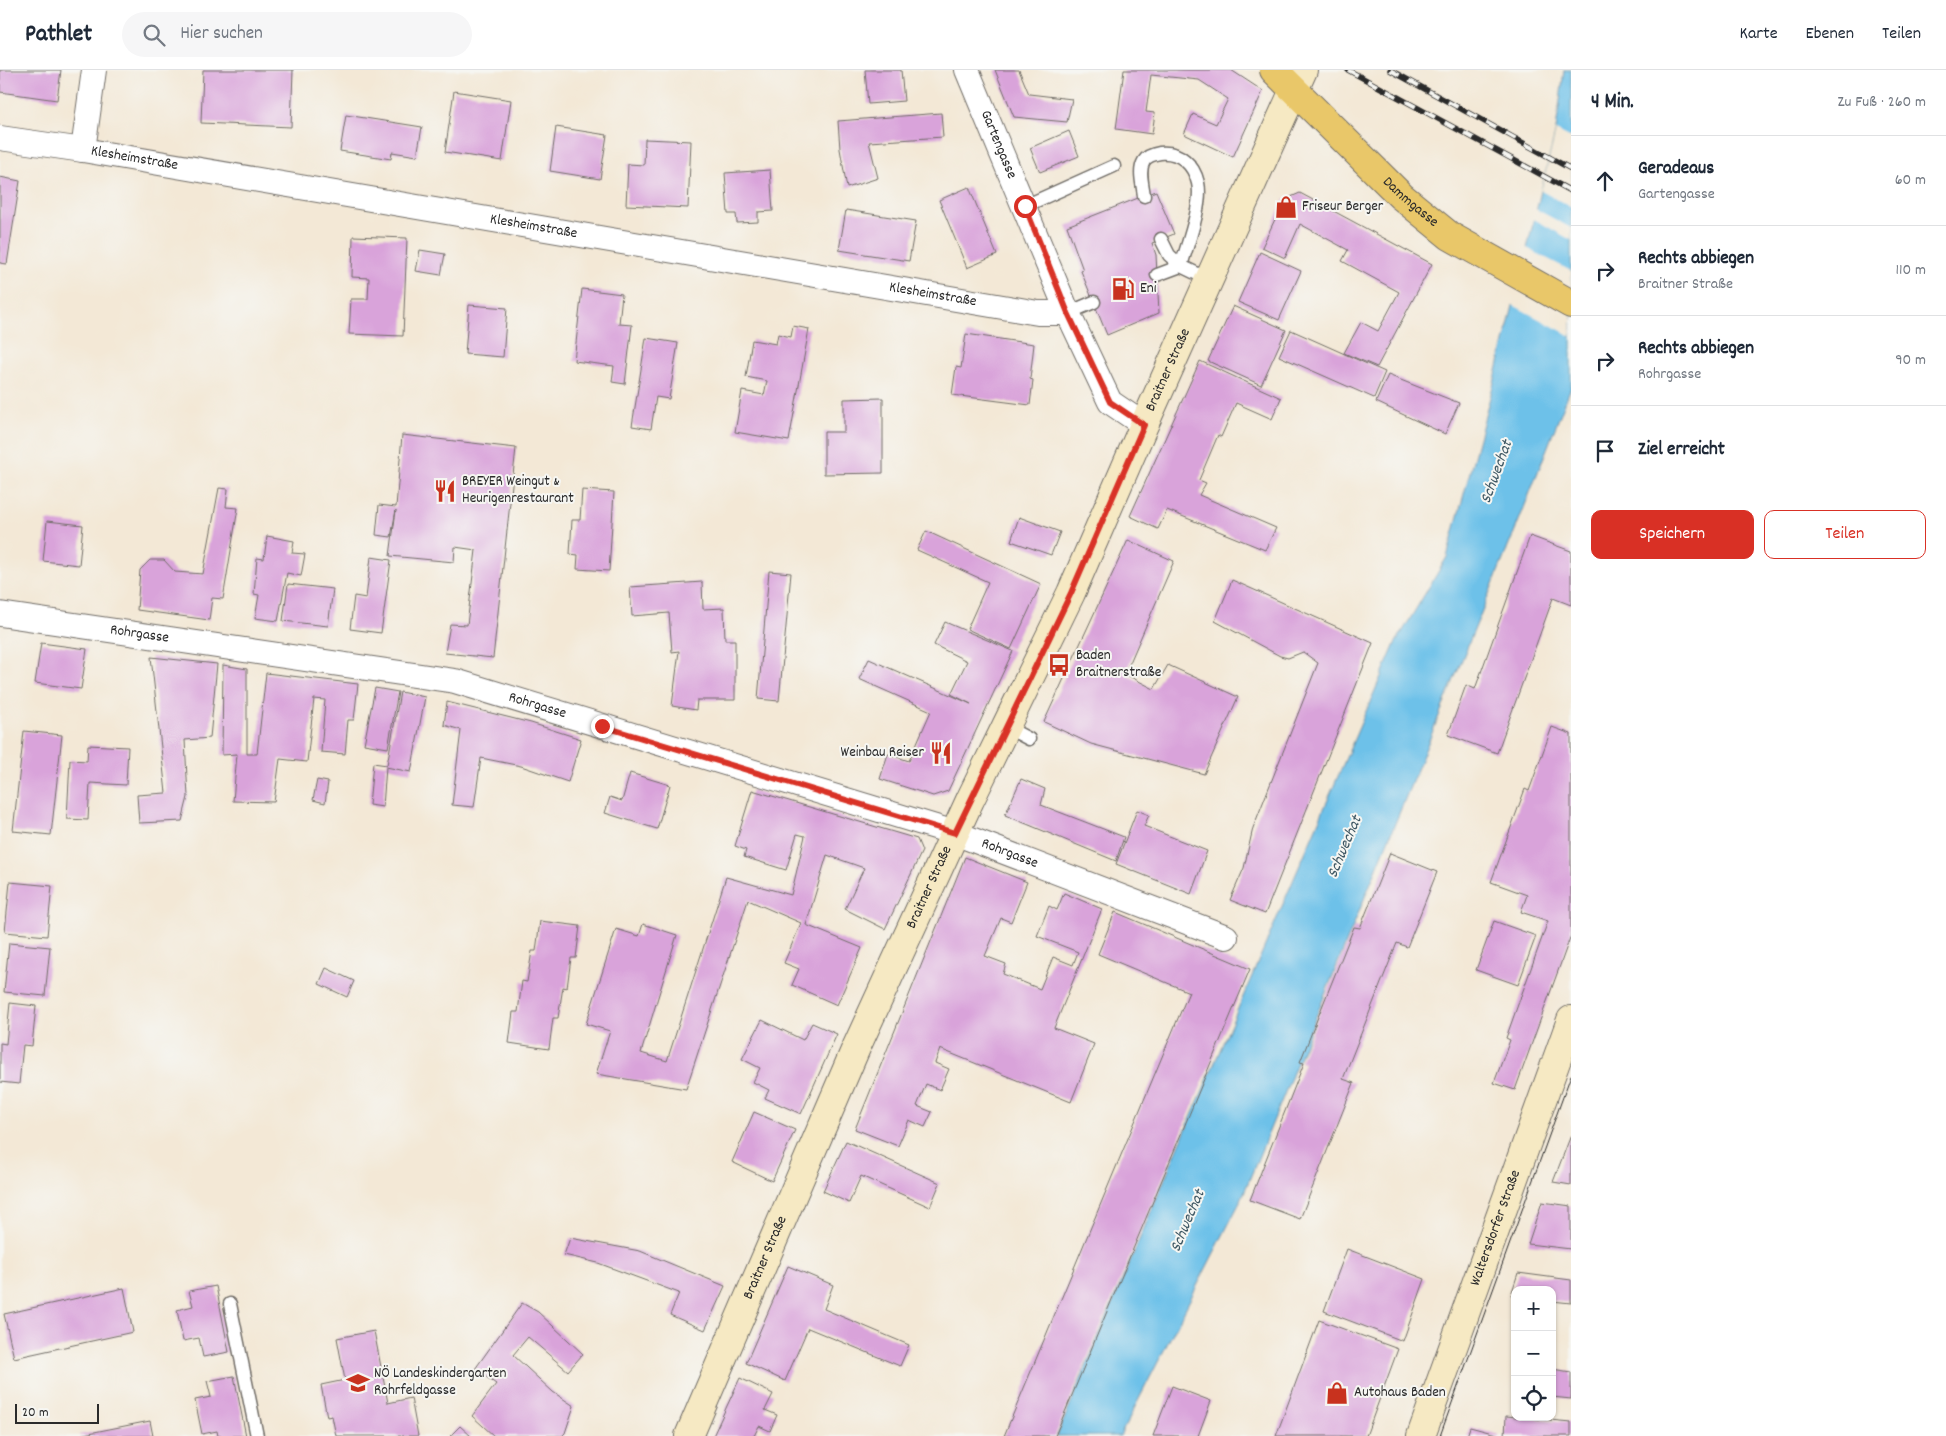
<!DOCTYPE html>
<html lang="de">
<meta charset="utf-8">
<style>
body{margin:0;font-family:Dekko,sans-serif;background:#f6f6f7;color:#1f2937}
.controls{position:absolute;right:15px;bottom:15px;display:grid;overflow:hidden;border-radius:10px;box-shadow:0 1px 4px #0004}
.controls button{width:45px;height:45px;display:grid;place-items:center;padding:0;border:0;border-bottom:1px solid #e0e1e3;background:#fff;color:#1f2937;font:25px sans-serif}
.scale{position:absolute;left:15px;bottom:12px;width:84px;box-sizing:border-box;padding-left:5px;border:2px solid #2b2b2b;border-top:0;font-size:14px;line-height:18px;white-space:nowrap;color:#2b2b2b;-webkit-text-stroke:4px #f6f6f2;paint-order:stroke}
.stop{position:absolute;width:15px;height:15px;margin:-11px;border:4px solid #d93025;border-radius:50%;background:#fff}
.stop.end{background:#d93025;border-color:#fff;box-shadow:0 1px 5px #0008}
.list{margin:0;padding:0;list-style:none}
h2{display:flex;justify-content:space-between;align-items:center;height:65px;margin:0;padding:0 20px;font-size:21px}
h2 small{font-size:16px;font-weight:400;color:#747a83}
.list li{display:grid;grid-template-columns:32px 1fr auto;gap:15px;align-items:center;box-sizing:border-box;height:90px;padding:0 20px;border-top:1px solid #e0e1e3}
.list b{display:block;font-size:19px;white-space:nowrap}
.list p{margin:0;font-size:16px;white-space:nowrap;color:#747a83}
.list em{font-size:16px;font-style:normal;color:#747a83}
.actions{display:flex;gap:10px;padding:15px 20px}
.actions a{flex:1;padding:11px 0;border:1px solid #d93025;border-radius:10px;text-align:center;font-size:18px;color:#d93025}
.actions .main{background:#d93025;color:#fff}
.icon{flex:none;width:28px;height:28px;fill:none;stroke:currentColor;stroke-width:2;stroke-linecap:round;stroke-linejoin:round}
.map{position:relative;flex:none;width:1571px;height:1366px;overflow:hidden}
header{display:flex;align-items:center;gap:30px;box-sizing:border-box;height:70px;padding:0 25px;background:#fff;border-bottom:1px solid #e0e1e3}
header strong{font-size:24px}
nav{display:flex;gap:28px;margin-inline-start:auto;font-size:18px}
.search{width:350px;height:45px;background:#f6f6f7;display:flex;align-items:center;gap:12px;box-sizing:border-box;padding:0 18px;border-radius:28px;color:#747a83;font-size:19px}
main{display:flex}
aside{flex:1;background:#fff}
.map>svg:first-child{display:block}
.water{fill:#6dc1e9;stroke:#4c768a}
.pier{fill:#f3e8d6}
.building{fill:#d9a3da}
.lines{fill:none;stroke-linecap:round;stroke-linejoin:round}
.lane-casing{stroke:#716d67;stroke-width:15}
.street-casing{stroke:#716d67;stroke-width:26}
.secondary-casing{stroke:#716d67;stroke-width:30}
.primary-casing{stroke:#716d67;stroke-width:30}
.lane{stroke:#fff;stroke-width:12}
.street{stroke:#fff;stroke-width:24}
.secondary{stroke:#f6e9c3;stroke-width:28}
.primary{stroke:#e9c769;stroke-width:28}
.tram{stroke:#2b2b2b;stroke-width:1}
.rail-casing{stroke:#2b2b2b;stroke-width:5.5}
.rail{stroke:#f6f6f2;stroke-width:4;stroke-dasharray:11;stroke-linecap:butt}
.route{stroke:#d93025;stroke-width:6}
.labels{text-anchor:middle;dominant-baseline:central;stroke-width:4;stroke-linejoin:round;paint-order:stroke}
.street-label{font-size:15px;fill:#2b2b2b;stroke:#f6f6f2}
.poi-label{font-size:15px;fill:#2b2b2b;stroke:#f6f6f2;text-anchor:start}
.water-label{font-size:16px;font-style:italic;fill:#3f5864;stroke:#f6f6f2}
</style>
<header>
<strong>Pathlet</strong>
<div class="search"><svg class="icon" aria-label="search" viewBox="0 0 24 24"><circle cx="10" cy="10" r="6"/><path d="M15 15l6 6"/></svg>Hier suchen</div>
<nav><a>Karte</a><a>Ebenen</a><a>Teilen</a></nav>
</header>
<main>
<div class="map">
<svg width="1571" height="1366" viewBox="0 0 1571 1366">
<rect width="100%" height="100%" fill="#f6f6f2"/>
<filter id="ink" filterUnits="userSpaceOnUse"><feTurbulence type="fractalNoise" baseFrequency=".02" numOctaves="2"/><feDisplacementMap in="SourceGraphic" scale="10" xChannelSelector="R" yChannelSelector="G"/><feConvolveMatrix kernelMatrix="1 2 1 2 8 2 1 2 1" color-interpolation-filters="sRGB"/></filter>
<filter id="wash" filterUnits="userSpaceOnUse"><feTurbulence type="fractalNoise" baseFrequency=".0096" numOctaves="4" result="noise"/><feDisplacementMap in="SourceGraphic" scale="20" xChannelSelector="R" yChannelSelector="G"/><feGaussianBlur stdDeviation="1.12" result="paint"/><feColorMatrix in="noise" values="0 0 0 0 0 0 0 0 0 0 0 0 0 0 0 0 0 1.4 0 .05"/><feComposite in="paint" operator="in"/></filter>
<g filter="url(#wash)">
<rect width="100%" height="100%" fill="#f3e8d6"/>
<polygon class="water" points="1564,0 1571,0 1571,317 1520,448 1241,1130 1120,1366 1057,1366 1168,1101 1395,574 1447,487 1496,305 1556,60"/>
<g class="pier">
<polygon points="1556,60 1571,68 1571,137 1541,121"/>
<polygon points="1534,138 1571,158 1571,170 1532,148"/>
<polygon points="1525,177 1571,201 1571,266 1511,234"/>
</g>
<g id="blocks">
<g class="building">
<polygon points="0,0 61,0 57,30 0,22"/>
<polygon points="203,0 293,0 291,57 201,53"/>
<polygon points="865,0 901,0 904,31 868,34"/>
<polygon points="995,0 1019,0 1029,24 1072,29 1067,52 1014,47"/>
<polygon points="1124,0 1231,0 1263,21 1233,87 1184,64 1193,44 1216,54 1228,29 1199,10 1151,5 1146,42 1155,43 1152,64 1116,59"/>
<polygon points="454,21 511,30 502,91 445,82"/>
<polygon points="941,43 943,67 869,72 878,108 847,118 840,79 838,51"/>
<polygon points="346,45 422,57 417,86 392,82 391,89 340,81"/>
<polygon points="556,57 607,65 600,109 550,101"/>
<polygon points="1069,61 1079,86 1040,102 1030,78"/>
<polygon points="645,69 691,71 688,138 626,135 628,94 644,95"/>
<polygon points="770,100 773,141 758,142 758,152 737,153 736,144 728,144 725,103"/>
<polygon points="0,107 20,111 7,194 0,193"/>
<polygon points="969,117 997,185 967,198 939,130"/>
<polygon points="1156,121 1174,164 1152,173 1156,185 1159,243 1107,265 1081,201 1083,200 1067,156"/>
<polygon points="1300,123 1432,194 1377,297 1344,283 1361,252 1378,261 1399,222 1342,191 1348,180 1300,154 1285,188 1262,177 1284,130"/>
<polygon points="846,140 916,151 909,191 839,180"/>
<polygon points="353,166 407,168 403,266 349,264 351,229 368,229 369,208 352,207"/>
<polygon points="420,180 445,184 441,205 416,201"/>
<polygon points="1260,182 1301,201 1279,250 1238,232"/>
<polygon points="582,219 622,224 619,254 632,255 625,314 612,312 614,296 574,291"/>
<polygon points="469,235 507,238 503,287 465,284"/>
<polygon points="1233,236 1286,260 1261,315 1208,291"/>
<polygon points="793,256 809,259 789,371 735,362 742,321 764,325 767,311 746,307 752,270 776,274 778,264 791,267"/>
<polygon points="1291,260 1385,302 1374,328 1279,286"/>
<polygon points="966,264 1034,274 1030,309 1033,310 1030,335 952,325 956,297 961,298"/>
<polygon points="646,268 678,273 669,329 656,327 651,359 632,356"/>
<polygon points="1200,291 1281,328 1272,349 1236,333 1221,367 1218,365 1199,410 1206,413 1199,425 1276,458 1265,480 1167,440 1158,459 1130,446"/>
<polygon points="1388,305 1459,333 1445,364 1376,332"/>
<polygon points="883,328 883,403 824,404 824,362 844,362 844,329"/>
<polygon points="402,365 516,378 493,588 445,583 450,554 467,555 476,480 455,477 454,492 390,486 396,440 391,467 376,465 379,435 396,437"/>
<polygon points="219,418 228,419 226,437 238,438 223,529 212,528 209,550 137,540 140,500 150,490 164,490 175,502 203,504"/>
<polygon points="582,420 614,422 609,501 577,499 578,485 570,484 572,450 580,450"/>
<polygon points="1019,447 1060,462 1051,485 1011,471"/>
<polygon points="47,451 83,455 79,495 43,491"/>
<polygon points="926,461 1041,514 1011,579 967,559 988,512 917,480"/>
<polygon points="267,466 294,471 292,483 305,484 301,506 287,503 278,551 255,548 259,525 254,524 257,488 264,489"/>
<polygon points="1530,466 1571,481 1571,535 1553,528 1497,683 1448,665 1466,615 1475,619"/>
<polygon points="1128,470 1174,491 1125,604 1154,619 1168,595 1238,627 1204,704 1091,674 1044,652"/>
<polygon points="371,487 391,490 381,563 350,559 354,526 366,528"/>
<polygon points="769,501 791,503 779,631 758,629"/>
<polygon points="1232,510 1373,573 1265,844 1230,830 1244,798 1253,758 1318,593 1303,582 1288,588 1280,586 1215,551"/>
<polygon points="702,512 703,539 724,538 725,570 735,570 735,630 697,630 696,640 672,636 679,581 672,582 669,543 632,546 630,517"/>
<polygon points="288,514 333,519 328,556 283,551"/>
<polygon points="945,552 1013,581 948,721 933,726 880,709 888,684 909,691 931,641 859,609 869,589 971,634 951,624 967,591 934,575"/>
<polygon points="41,573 87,579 81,619 35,613"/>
<polygon points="151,587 217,594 210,668 185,670 188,727 182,751 139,753 137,725 166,723"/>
<polygon points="223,595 247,599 247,684 257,684 266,603 358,614 354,650 348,650 345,684 321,682 325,630 314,629 307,692 280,689 274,732 233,731 237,684 222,685"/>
<polygon points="375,618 398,622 388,678 364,674"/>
<polygon points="400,622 425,627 411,702 386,697 383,737 369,735 373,693 387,695"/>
<polygon points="447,632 531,653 581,669 568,712 521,696 481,688 474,737 452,735 461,660 444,655"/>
<polygon points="1552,657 1571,664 1571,865 1515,1020 1494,1013 1510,970 1506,968 1548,851 1521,842 1527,825 1491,812 1525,719 1529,721"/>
<polygon points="24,661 62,665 51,765 13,761"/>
<polygon points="88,675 128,677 126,715 90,713 88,750 67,749 70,690 87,691"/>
<polygon points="630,703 670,715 657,759 605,743 610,727 622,731"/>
<polygon points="1021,709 1045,719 1041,735 1124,767 1116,791 1005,745"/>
<polygon points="317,710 328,712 325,733 313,730"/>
<polygon points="752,720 917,769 922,781 885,859 845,839 864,798 827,785 806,855 862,878 837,935 792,915 799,899 784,893 801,853 748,830 686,1019 596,1004 610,961 586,954 616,859 639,866 643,854 677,865 641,983 667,991 726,807 791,825 805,766 797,764 786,800 744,787 746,780 735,776"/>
<polygon points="1137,740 1149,745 1144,756 1207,781 1191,824 1116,794"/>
<polygon points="1390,783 1437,802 1407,877 1397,873 1343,1009 1354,1013 1300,1149 1250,1130 1304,993 1300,992 1354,857 1360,858"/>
<polygon points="965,787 1027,812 1011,852 1001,848 985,886 1006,894 1003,904 1040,919 1053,887 1073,895 1078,882 1037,866 1049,836 1057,840 1064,823 1102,839 1054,958 1094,974 1071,1032 940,979 935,993 949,999 940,1020 926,1014 917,1036 932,1042 925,1057 909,1050 898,1076 855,1059"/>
<polygon points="10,812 52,816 47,866 5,862"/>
<polygon points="1115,842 1250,899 1055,1366 1004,1366 1189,922 1098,884"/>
<polygon points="540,851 580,856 576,888 571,888 567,918 563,917 558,948 553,948 549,979 509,973 513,942 518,942 522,911 527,912 532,881 536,881"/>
<polygon points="1494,851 1536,866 1518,915 1476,900"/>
<polygon points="9,873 50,877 45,926 4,922"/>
<polygon points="326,898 354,911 347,927 319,914"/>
<polygon points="10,933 36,936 32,976 23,975 19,1014 0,1012 0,973 6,974"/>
<polygon points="762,950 803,970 812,953 837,964 801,1044 765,1028 769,1020 753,1012 760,998 742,989"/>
<polygon points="754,1042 795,1060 772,1111 732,1092"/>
<polygon points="1571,1065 1571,1115 1553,1112"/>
<polygon points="846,1071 940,1113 930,1137 861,1106 849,1133 823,1121"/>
<polygon points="1542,1132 1571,1136 1571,1179 1528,1174"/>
<polygon points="570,1168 640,1181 725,1216 705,1260 670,1245 679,1223 598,1193 564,1185"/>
<polygon points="1347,1179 1425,1209 1403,1271 1324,1241"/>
<polygon points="788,1196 833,1215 824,1239 909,1275 900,1296 808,1258 785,1311 746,1293"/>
<polygon points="1518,1203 1571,1210 1571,1233 1552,1231 1552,1220 1515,1220 1515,1226 1511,1225"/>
<polygon points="216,1216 229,1282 203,1287 199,1268 183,1271 177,1240 193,1236 189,1221"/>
<polygon points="124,1218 133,1262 14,1288 4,1244"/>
<polygon points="522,1233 538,1242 583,1284 568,1301 528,1267 513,1285 553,1322 574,1336 565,1363 562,1366 494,1366 472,1346 496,1314 475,1299"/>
<polygon points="1319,1250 1398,1279 1366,1366 1276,1366"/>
<polygon points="374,1261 388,1333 411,1328 418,1366 336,1366 332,1346 327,1347 321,1315 345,1310 337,1268"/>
<polygon points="1552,1299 1571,1302 1571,1329 1552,1327"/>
<polygon points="234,1306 246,1366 218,1366 217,1361 202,1364 195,1330 211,1327 207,1311"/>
<polygon points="740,1308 773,1324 765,1340 777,1345 770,1361 759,1356 754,1366 713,1366"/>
<polygon points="1172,1316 1211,1331 1198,1366 1153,1366"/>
<polygon points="1506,1346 1571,1352 1571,1366 1505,1366"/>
<polygon points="150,1351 153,1366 79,1366 79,1365"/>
<polygon points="460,1356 471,1366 450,1366"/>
<polygon points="1470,1357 1500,1365 1500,1366 1467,1366"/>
</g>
</g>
</g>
<g filter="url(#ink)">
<use href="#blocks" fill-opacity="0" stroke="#716d67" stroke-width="1"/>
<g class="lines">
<defs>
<g id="lane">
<path d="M 1144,126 C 1143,115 1138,101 1144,91 C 1147,86 1154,84 1160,83 C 1180,81 1194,95 1198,113 C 1203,134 1187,175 1181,196 L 1169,185 L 1161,169"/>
<polyline points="1025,136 1114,96"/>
<polyline points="1157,205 1181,196 1210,210"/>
<polyline points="1068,243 1094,232"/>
<polyline points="1006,657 1029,669"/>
<polyline points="230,1234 257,1366"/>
</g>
<g id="street">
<path id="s1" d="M 967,0 L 1068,243 L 1110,332 L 1144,355"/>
<path id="s2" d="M 0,68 L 83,80 L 1038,243 L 1068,243"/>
<polyline points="83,80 94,0"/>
<path id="s3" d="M 0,544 L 455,611 L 955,763 L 1226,867"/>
</g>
<g id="secondary">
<path id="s4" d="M 689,1366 L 856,978 L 970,730 L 1071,523 L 1144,355 L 1303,0"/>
<path id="s5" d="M 1421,1366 L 1571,950"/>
</g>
<g id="primary">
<path id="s6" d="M 1274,0 L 1401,126 L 1450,166 L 1571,234"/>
</g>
</defs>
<use href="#lane" class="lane-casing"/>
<use href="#street" class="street-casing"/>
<use href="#secondary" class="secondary-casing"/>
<use href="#primary" class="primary-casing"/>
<use href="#lane" class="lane"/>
<use href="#street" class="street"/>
<use href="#secondary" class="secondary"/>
<use href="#primary" class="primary"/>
<polyline class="tram" points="1440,1366 1571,1005"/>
<defs>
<g id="rail">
<polyline points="1348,0 1571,121"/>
<polyline points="1390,0 1571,99"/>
</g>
</defs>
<use href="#rail" class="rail-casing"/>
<use href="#rail" class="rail"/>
</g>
</g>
<g class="lines" filter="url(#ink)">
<polyline class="route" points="602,656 955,763 1071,523 1144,355 1110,332 1068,243 1025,136"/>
</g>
<defs>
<symbol id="shop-bare" viewBox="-9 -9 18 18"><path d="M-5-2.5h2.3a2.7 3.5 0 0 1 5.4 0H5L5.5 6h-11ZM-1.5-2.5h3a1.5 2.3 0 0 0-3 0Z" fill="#c8321e" stroke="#f6f6f2" stroke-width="2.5" paint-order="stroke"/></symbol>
<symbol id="fuel-bare" viewBox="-9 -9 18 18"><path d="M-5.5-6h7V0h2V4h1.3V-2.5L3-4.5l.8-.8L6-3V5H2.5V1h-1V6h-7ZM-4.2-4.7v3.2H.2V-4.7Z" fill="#c8321e" stroke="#f6f6f2" stroke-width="2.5" paint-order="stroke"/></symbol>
<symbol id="restaurant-bare" viewBox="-9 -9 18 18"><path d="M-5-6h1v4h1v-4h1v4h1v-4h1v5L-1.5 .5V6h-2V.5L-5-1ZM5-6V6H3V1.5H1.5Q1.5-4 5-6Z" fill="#c8321e" stroke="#f6f6f2" stroke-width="2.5" paint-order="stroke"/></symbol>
<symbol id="bus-bare" viewBox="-9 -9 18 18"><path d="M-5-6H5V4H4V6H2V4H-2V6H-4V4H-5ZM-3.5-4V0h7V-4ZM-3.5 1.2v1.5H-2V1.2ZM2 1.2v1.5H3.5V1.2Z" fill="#c8321e" stroke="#f6f6f2" stroke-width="2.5" paint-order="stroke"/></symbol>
<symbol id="school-bare" viewBox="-9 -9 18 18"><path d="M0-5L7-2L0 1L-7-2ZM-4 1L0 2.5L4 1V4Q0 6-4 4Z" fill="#c8321e" stroke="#f6f6f2" stroke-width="2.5" paint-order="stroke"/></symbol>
</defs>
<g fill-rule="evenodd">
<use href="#shop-bare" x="1270" y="121" width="32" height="32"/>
<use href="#fuel-bare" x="1107" y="203" width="32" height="32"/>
<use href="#restaurant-bare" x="429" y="405" width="32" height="32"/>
<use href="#bus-bare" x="1043" y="579" width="32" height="32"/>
<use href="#restaurant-bare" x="925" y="667" width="32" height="32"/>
<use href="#school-bare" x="342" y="1297" width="32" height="32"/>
<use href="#shop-bare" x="1321" y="1307" width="32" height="32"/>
</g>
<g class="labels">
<g class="street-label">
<text stroke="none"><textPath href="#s1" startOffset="81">Gartengasse</textPath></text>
<text stroke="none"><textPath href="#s2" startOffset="136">Klesheimstraße</textPath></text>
<text stroke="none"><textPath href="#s6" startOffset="190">Dammgasse</textPath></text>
<text stroke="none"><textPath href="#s2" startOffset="541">Klesheimstraße</textPath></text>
<text stroke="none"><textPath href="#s2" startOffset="946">Klesheimstraße</textPath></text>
<text stroke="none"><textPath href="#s4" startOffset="1169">Braitner Straße</textPath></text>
<text stroke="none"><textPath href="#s3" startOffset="141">Rohrgasse</textPath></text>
<text stroke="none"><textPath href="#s3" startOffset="546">Rohrgasse</textPath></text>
<text stroke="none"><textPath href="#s3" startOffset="1041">Rohrgasse</textPath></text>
<text stroke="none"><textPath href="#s4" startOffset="599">Braitner Straße</textPath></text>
<text stroke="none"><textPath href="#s5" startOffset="221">Waltersdorfer Straße</textPath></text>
<text stroke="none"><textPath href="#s4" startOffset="194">Braitner Straße</textPath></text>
</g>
<g class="poi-label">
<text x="1302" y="137">Friseur Berger</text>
<text x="1140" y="219">Eni</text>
<text x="462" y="412">BREYER Weingut &amp;<tspan x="462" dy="17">Heurigenrestaurant</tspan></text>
<text x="1076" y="586">Baden<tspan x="1076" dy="17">Braitnerstraße</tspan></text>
<text x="924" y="683" text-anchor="end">Weinbau Reiser</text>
<text x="374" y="1304">NÖ Landeskindergarten<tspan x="374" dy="17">Rohrfeldgasse</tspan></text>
<text x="1354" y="1323">Autohaus Baden</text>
</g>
<g class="water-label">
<text transform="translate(1497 402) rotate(-70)">Schwechat</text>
<text transform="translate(1345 777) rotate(-67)">Schwechat</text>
<text transform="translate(1188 1151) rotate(-67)">Schwechat</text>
</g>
</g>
</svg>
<div class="controls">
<button>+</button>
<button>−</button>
<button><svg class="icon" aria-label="locate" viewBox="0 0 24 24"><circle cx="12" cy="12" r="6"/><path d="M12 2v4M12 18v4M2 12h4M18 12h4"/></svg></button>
</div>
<div class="scale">20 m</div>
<div class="stop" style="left:1025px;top:136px"></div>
<div class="stop end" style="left:602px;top:656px"></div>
</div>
<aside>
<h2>4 Min.<small>Zu Fuß · 260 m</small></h2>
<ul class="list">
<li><svg class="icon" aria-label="ahead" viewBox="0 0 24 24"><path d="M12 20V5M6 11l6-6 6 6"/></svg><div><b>Geradeaus</b><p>Gartengasse</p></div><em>60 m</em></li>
<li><svg class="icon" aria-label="right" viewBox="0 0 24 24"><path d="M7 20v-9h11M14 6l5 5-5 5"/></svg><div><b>Rechts abbiegen</b><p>Braitner Straße</p></div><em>110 m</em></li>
<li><svg class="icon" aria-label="right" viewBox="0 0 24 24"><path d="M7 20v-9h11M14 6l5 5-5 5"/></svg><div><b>Rechts abbiegen</b><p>Rohrgasse</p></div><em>90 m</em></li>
<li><svg class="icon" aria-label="arrive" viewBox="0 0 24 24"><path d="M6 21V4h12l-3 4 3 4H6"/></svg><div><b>Ziel erreicht</b></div></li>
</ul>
<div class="actions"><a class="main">Speichern</a><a>Teilen</a></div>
</aside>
</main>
